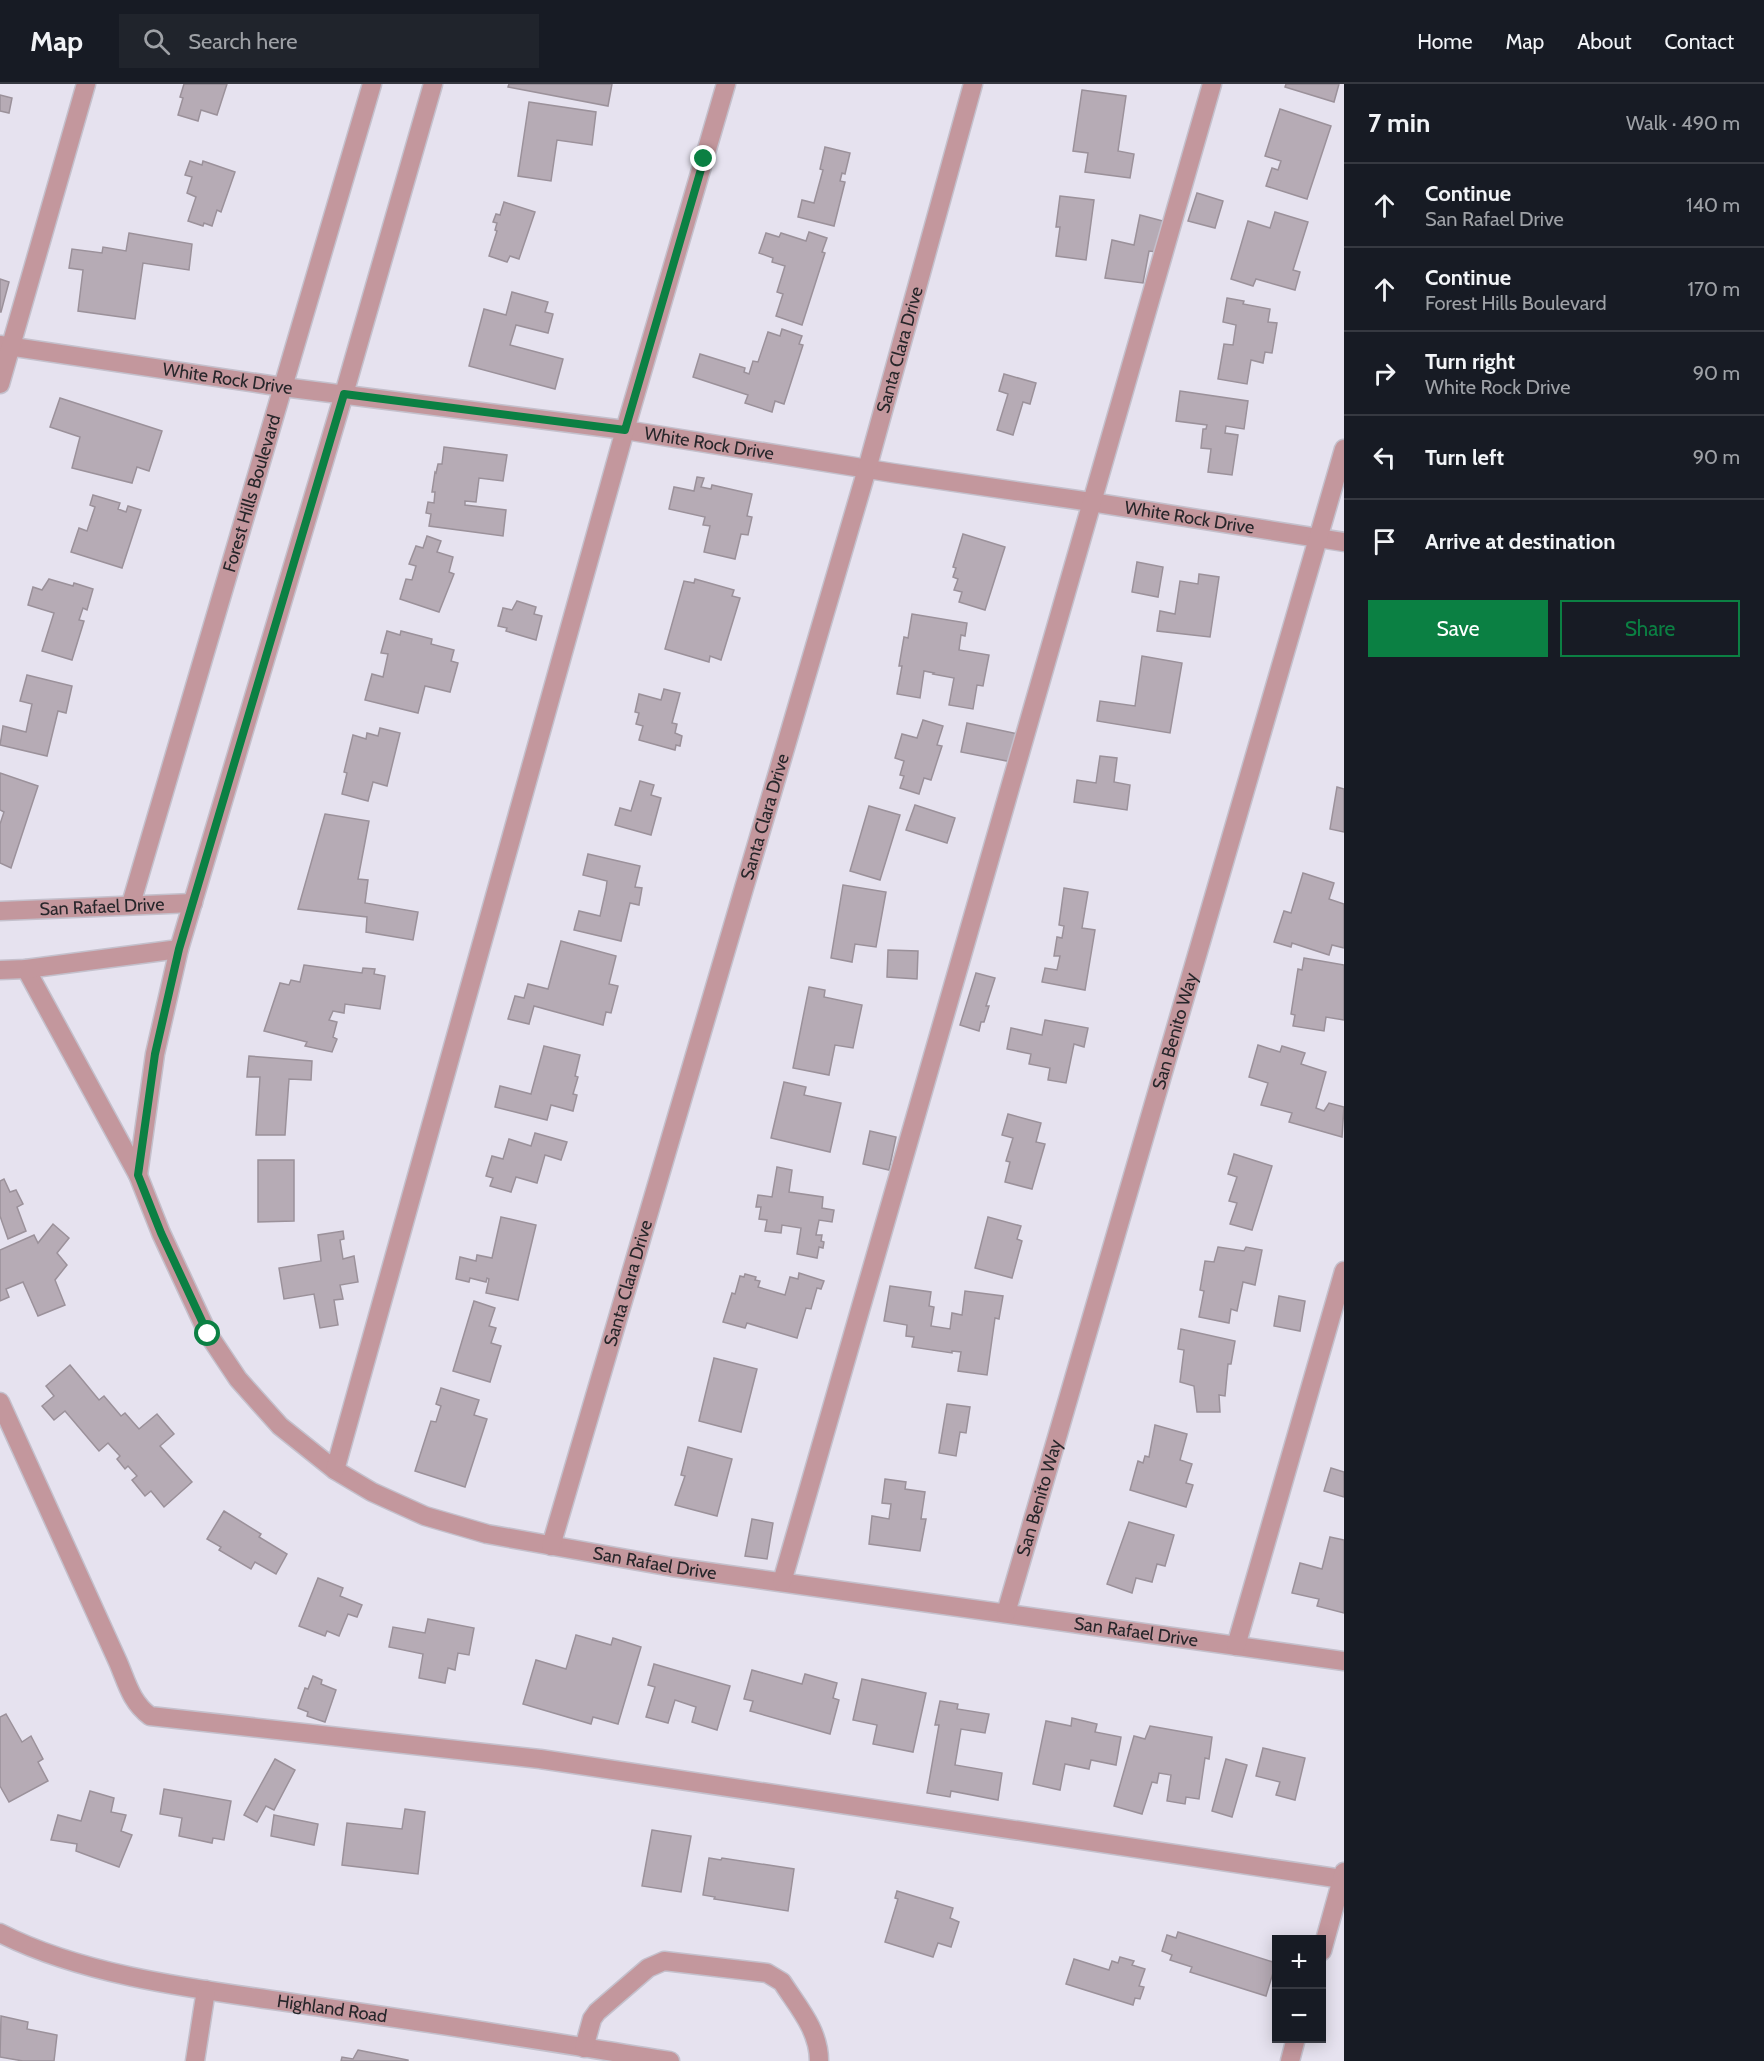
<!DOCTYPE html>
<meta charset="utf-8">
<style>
body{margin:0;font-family:Cabin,sans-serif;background:#20242c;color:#f1f3f6}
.controls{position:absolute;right:18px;bottom:18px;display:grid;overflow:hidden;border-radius:0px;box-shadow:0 3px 15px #0003}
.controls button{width:54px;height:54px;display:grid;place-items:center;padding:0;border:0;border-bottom:2px solid #363941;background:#171b24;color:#f1f3f6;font:30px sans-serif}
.stop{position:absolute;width:18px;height:18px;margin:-14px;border:4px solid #0b8043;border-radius:50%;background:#fff}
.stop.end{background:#0b8043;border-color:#fff;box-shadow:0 2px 6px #0008}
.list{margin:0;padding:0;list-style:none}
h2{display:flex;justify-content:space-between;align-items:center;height:78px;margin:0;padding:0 24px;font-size:26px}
h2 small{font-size:20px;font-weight:400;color:#9ea1a6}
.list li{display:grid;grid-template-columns:39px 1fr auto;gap:18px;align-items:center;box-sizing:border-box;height:84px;padding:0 24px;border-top:2px solid #363941}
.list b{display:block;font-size:22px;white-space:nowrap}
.list p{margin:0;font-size:20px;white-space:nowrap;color:#9ea1a6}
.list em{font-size:20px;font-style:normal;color:#9ea1a6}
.actions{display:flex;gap:12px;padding:18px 24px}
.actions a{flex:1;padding:14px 0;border:2px solid #0b8043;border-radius:0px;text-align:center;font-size:21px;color:#0b8043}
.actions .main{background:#0b8043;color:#fff}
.icon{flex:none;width:33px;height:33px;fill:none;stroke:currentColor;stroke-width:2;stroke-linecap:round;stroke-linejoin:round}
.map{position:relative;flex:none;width:1344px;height:1977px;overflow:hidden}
header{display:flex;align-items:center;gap:36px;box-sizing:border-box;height:84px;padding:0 30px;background:#171b24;border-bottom:2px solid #363941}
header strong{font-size:28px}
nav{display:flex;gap:33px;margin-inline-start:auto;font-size:21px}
.search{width:420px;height:54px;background:#20242c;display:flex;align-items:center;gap:15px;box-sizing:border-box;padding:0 21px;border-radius:0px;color:#9ea1a6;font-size:22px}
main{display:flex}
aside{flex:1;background:#171b24}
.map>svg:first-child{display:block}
.building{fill:#b6abb5;stroke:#9b919a;stroke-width:1.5}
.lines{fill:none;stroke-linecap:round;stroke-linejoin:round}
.minor-casing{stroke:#c4c0cc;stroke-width:21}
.minor{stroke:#c3979d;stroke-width:18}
.route{stroke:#0b8043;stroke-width:8}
.labels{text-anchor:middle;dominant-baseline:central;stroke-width:5;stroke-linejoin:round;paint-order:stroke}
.street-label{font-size:18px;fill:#27262a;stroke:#e6e2ef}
</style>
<header>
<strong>Map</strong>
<div class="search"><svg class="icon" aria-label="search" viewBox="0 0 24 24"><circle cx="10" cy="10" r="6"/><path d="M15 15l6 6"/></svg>Search here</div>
<nav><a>Home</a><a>Map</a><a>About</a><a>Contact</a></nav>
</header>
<main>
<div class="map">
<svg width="1344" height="1977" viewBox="0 0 1344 1977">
<rect width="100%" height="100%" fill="#e6e2ef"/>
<g class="building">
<polygon points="184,0 227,0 217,31 201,26 198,37 178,31 183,14 180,13"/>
<polygon points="509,0 612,0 608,22 508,3"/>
<polygon points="1286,0 1339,0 1334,18 1285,3"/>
<polygon points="1082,6 1126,12 1118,67 1134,70 1130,94 1085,88 1088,69 1073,67"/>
<polygon points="0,11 12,14 9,29 0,27"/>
<polygon points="529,18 596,28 592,61 557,56 551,97 518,92"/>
<polygon points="1280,25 1331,42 1307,115 1266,102 1272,84 1278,86 1281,77 1265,72"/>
<polygon points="825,63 850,69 845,90 842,89 840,97 845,98 834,142 798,133 802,116 814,119 823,86 820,85"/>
<polygon points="190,77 202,81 203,77 235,88 221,128 217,126 212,142 204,139 203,142 188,137 196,113 187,109 192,93 185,91"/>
<polygon points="1197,109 1223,117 1215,144 1188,137"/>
<polygon points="1060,112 1094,116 1086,176 1056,172 1060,143 1056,143"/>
<polygon points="504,118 535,128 519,175 510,172 507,178 489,172 497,147 495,146 497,139 493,138 496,130 500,131"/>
<polygon points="1275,128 1308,138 1293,186 1300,188 1295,206 1256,195 1253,202 1231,195 1248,137 1270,144"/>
<polygon points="1140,131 1163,137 1157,168 1149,167 1143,199 1105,194 1112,156 1134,161"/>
<polygon points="809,148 827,154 822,168 825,169 802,241 776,232 783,210 777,208 785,182 772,178 773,174 759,169 766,149 779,153 781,149 806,157"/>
<polygon points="129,149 192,160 189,186 143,179 135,235 78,227 83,186 69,184 72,165 102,169 103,163 126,167"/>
<polygon points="0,195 9,198 1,228 0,228"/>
<polygon points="512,208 548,218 545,228 553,230 548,249 516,241 510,261 563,275 555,305 469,282 484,225 506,231"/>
<polygon points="1227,214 1244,217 1243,220 1270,225 1268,238 1277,239 1272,269 1265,268 1263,279 1251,276 1247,300 1218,295 1224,260 1233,261 1236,241 1223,238"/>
<polygon points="782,245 802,252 799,260 803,261 784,320 775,317 772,328 745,319 748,311 693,293 700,270 745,284 744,288 749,290 753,277 758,278 768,248 780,252"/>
<polygon points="1004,290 1036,299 1030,320 1023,318 1013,351 997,346 1008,310 999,307"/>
<polygon points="1180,307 1248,317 1244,345 1226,342 1225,349 1238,351 1232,391 1208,388 1211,365 1201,364 1203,345 1206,345 1207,341 1176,337"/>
<polygon points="60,314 162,347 149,387 137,383 132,399 72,384 80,353 50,343"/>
<polygon points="444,363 507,371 503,397 479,394 476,418 465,417 465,421 506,426 503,452 429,442 431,430 426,429 428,418 434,419 435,408 432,408 435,388 436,389 438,380 442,380"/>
<polygon points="697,393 704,394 701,403 711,405 712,401 752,410 747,432 752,433 748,451 741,450 735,475 704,468 710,442 703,441 705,433 669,425 674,403 694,407"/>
<polygon points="93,411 120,419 118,425 126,428 128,422 141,426 122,484 71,468 79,444 87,447 95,423 90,421"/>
<polygon points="963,450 1005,463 985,526 959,518 962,508 954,506 958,495 953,493 956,484 953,483"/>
<polygon points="427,452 441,457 437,468 453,473 449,488 454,490 439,528 400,515 406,495 412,496 416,482 409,480 416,462 423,464"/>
<polygon points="1137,478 1163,483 1158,513 1132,508"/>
<polygon points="1199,490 1219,493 1210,553 1157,547 1160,527 1175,530 1180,497 1198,500"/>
<polygon points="49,495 73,502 74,499 93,505 87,526 83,524 79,536 84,537 72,576 42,567 54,529 28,521 33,503 42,506"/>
<polygon points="695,495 734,506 732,512 740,514 721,576 710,572 709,578 665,565 684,497 694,499"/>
<polygon points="517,517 536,523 534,530 542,532 536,556 506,547 507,544 498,542 503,524 512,526"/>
<polygon points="912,530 967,539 965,552 961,551 959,566 989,571 983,602 977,601 973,625 949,621 954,594 933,590 934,589 924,587 920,614 897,610 902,582 899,582 904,553 908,554"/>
<polygon points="387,547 400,551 401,547 432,555 431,560 454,566 451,577 458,579 450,608 425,602 418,629 365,616 372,590 383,593 388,570 381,569"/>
<polygon points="1142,572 1182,579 1170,649 1097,637 1100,617 1135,622"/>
<polygon points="27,591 72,602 66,629 58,627 47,672 0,661 3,642 26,648 32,620 20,617"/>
<polygon points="664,605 680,609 672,639 677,640 675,649 682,652 680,662 676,661 675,666 639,656 643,642 636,640 639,629 635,628 639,610 661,616"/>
<polygon points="923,636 943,642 937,661 942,662 931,696 924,694 919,710 900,704 904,692 900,691 904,677 895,674 902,650 917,654"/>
<polygon points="967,639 1018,650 1012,678 961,668"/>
<polygon points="380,644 400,649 387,702 373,698 368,717 342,710 347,689 344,688 353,651 366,655 367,649 378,652"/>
<polygon points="1100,672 1117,674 1114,698 1130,701 1127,726 1074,718 1077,696 1096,699"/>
<polygon points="0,689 38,702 11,784 0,779 0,740 4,728 0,726"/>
<polygon points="640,697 654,701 651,711 661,714 651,751 615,741 620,724 631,727"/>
<polygon points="1337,703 1344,705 1344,748 1330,745"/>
<polygon points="915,721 955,734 947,759 906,746"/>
<polygon points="869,722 900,731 880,796 850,787"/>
<polygon points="325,730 369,737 358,795 368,796 365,819 418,828 413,856 366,848 367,833 298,825"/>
<polygon points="588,770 640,782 635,803 642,804 639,821 630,819 621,857 574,846 579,827 600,832 606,805 607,797 583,791"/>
<polygon points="1303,789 1334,799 1329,815 1344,820 1344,864 1332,861 1329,871 1292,859 1291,863 1274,858 1284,827 1291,829"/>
<polygon points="843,801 886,808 876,863 855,860 852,878 831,874"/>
<polygon points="1064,804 1088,808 1082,844 1095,846 1085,906 1042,898 1045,884 1057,886 1060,872 1054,872 1057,853 1062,854 1064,842 1059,841"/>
<polygon points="561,857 616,872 609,900 618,902 611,929 606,928 603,941 534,922 529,940 508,935 515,912 524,914 528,900 548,905"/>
<polygon points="888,866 918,867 917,895 887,893"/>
<polygon points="1304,874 1344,881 1344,936 1326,933 1324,947 1293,942 1295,931 1291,930 1298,885 1302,886"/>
<polygon points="304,881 362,889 363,884 375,885 374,890 385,892 380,925 345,920 344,929 333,927 329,936 337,938 333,953 337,955 332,968 305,962 307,958 264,947 280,899 289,901 291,896 300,898"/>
<polygon points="976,889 995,894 986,922 989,922 984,938 981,938 979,947 960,941"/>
<polygon points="809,903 825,906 824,913 862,921 853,964 835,961 829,991 793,984"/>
<polygon points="1045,936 1088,944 1084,963 1074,960 1066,999 1048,996 1050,984 1029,980 1031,970 1007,965 1011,944 1042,951"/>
<polygon points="1258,961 1280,968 1282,962 1305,969 1301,980 1326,988 1316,1024 1324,1027 1329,1019 1344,1023 1342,1053 1289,1038 1292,1029 1261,1021 1268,999 1249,993"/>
<polygon points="544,962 580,971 575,992 578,993 573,1010 577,1011 573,1027 551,1021 547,1036 495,1023 500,1002 531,1010"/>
<polygon points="249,972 312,977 311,996 289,995 285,1051 256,1051 260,993 247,993"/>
<polygon points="784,998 806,1003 804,1011 841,1019 830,1068 771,1054"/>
<polygon points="1008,1030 1041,1039 1036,1058 1045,1060 1032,1105 1005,1098 1010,1078 1006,1077 1013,1054 1002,1051"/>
<polygon points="870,1047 896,1053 889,1086 863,1080"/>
<polygon points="535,1049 567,1058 561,1076 545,1071 537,1099 516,1093 511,1108 490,1102 493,1094 486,1092 492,1072 503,1075 509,1055 531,1062"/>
<polygon points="1234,1070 1272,1082 1252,1146 1230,1140 1237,1119 1229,1117 1237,1093 1228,1090"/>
<polygon points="258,1076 294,1076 294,1137 258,1138"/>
<polygon points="777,1083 792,1086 789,1108 823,1113 822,1124 834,1126 832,1138 819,1136 816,1151 822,1151 821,1157 824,1158 823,1164 819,1163 817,1174 797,1170 801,1144 782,1141 781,1149 765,1147 767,1136 759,1135 761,1123 756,1123 758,1111 772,1113"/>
<polygon points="4,1095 10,1108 16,1106 23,1120 17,1123 26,1147 8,1155 0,1132 0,1097"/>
<polygon points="501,1133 536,1141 518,1216 486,1209 489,1195 487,1194 486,1198 470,1194 469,1198 456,1195 460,1173 476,1177 477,1171 492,1174"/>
<polygon points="988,1133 1021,1142 1017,1155 1022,1157 1012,1194 975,1184"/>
<polygon points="53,1140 69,1154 57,1169 67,1181 55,1196 65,1221 38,1232 23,1198 6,1205 9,1213 0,1217 0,1166 34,1151 38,1159"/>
<polygon points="343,1147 344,1155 340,1156 343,1175 354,1172 358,1198 340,1201 343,1215 334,1216 338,1241 320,1244 314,1210 284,1215 279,1184 321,1177 318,1151"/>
<polygon points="1218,1163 1244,1167 1246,1163 1262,1166 1255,1201 1243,1198 1237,1227 1231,1225 1229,1239 1199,1233 1204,1207 1200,1206 1205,1177 1214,1178"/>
<polygon points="799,1189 824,1197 821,1205 817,1204 811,1225 806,1224 797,1254 747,1239 745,1244 723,1238 732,1209 735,1210 740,1192 744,1193 745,1190 756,1193 755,1196 760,1197 758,1203 785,1211 790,1193 798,1195"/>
<polygon points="890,1202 931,1208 929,1222 934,1223 931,1242 950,1245 952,1229 962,1231 965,1207 1003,1212 999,1235 995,1234 987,1291 958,1287 961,1268 952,1267 952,1269 912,1263 914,1253 906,1252 907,1241 884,1237"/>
<polygon points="1279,1212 1305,1217 1300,1247 1274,1242"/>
<polygon points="474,1217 495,1224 489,1242 496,1244 491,1259 501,1262 490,1298 453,1287"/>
<polygon points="1181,1245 1235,1257 1231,1280 1228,1280 1225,1312 1219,1311 1220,1328 1197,1328 1194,1302 1180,1298 1184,1266 1178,1265"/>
<polygon points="714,1274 757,1285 741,1348 699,1337"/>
<polygon points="70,1281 99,1316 104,1312 121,1332 125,1329 139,1345 157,1330 174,1350 160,1362 192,1398 164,1423 151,1407 145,1412 132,1396 137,1392 128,1382 125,1385 117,1375 120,1372 108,1359 99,1367 65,1327 54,1336 42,1322 54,1312 46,1302"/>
<polygon points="441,1304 479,1316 474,1331 487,1335 465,1403 415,1387 431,1337 436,1338 441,1322 436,1320"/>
<polygon points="947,1320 970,1323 966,1349 960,1348 956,1372 939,1369"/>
<polygon points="1155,1341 1187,1350 1180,1376 1192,1380 1186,1399 1193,1401 1186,1423 1130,1406 1138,1377 1143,1379 1145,1372 1149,1373"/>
<polygon points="688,1363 732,1375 717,1432 675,1421 685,1392 681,1391"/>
<polygon points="1331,1384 1344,1388 1344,1413 1324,1407"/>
<polygon points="885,1395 906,1398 905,1405 925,1408 921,1435 926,1435 920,1467 869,1460 872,1432 889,1435 891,1420 882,1419"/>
<polygon points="224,1427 261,1450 259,1453 287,1470 276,1490 255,1478 251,1485 219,1466 221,1463 207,1455"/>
<polygon points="752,1435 773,1439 767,1475 745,1472"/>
<polygon points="1129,1438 1174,1451 1165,1482 1157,1480 1152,1498 1136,1494 1132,1509 1107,1500"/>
<polygon points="1330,1453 1344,1456 1344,1529 1317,1522 1319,1515 1292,1509 1300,1479 1322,1485"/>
<polygon points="318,1494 343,1504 340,1512 362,1521 357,1533 348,1530 339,1552 327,1547 325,1552 299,1542"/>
<polygon points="428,1535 474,1544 469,1571 458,1569 455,1586 448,1584 445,1599 419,1594 423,1570 389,1563 393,1543 425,1549"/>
<polygon points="576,1551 611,1561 613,1554 641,1563 618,1640 593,1633 591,1640 523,1620 536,1576 566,1585"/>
<polygon points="654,1580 730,1602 717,1646 692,1638 696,1623 675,1616 668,1639 646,1633 655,1603 648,1601"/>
<polygon points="752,1586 802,1600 805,1590 837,1599 833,1614 839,1616 830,1650 750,1627 753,1617 744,1615"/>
<polygon points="313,1592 322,1596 321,1600 336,1606 325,1638 307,1632 308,1628 298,1624 305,1604 308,1605"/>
<polygon points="862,1595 926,1609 913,1668 873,1660 877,1641 853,1636"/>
<polygon points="940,1617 958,1620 957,1625 989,1630 985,1649 961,1645 955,1681 1002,1689 998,1716 951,1707 950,1713 927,1709 939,1641 935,1641"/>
<polygon points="6,1630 22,1658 31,1652 43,1675 38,1678 48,1697 9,1718 0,1702 0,1633"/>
<polygon points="1072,1634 1097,1640 1095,1648 1121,1653 1116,1681 1091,1676 1089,1685 1065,1680 1060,1706 1033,1700 1046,1637 1071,1642"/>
<polygon points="1150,1642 1212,1653 1209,1675 1205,1674 1199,1715 1186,1713 1185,1720 1167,1717 1171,1691 1159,1689 1157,1699 1152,1698 1142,1730 1114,1722 1134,1652 1145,1655"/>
<polygon points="1263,1664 1305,1674 1295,1716 1276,1711 1280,1698 1256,1692"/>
<polygon points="275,1675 295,1686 274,1726 266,1722 257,1738 244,1731"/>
<polygon points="1226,1675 1247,1681 1232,1733 1212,1727"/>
<polygon points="164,1705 231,1717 224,1756 213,1754 212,1759 179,1752 182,1734 160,1730"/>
<polygon points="90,1707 114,1714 111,1728 126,1731 121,1747 132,1751 119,1783 76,1767 77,1760 51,1756 58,1731 81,1737"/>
<polygon points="405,1725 425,1728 418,1790 342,1781 347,1739 402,1745"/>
<polygon points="274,1731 318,1740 314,1761 271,1752"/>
<polygon points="652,1746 691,1752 681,1808 642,1802"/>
<polygon points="709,1774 721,1776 722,1774 794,1785 788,1827 714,1815 715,1813 703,1811"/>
<polygon points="897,1807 953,1824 950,1834 959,1838 951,1863 938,1859 933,1873 885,1858 898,1815 895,1814"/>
<polygon points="1178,1848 1276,1879 1266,1912 1190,1888 1192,1883 1170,1876 1172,1871 1162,1867 1167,1851 1176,1854"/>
<polygon points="1120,1873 1134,1877 1132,1881 1145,1885 1139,1902 1144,1903 1140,1915 1135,1914 1133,1921 1066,1900 1074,1875 1109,1886 1112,1877 1118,1879"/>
<polygon points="1,1932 28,1938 27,1945 57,1951 54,1977 23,1977 0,1973"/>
<polygon points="358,1966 408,1976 408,1977 341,1977 342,1973 353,1975"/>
</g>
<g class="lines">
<defs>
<g id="minor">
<path id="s1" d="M 0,261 L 283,303 L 625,346 L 893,389 L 1091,418 L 1344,458"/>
<polyline points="0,300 86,0"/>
<path id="s2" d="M 131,820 L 372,0"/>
<path id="s3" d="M 0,827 L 193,819"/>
<path id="s4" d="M 26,885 L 138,1091 L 161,1149 L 208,1250 L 238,1295 L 280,1342 L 335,1386 L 372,1408 L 425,1432 L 487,1450 L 672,1483 L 1344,1577"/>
<polyline points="0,886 26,885 179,865"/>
<polyline points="138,1091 155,970 179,865 344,310 433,0"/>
<path d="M 0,1318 L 118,1578 C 127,1599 131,1618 150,1632 L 540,1675 L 1342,1795"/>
<polyline points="335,1386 625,346 726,0"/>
<path id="s5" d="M 551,1462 L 867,385 L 973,0"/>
<polyline points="782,1498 1212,0"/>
<path id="s6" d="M 1006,1529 L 1344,365"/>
<polyline points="1236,1562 1344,1187"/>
<path id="s7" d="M 0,1849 C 94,1897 224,1908 327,1924 C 442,1940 556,1959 670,1977"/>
<polyline points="1322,1867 1344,1788"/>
<path d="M 584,1964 L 592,1935 L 597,1928 L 648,1884 L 664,1877 L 767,1889 L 782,1898 C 798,1923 819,1946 819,1977"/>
<polyline points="195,1977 206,1906"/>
<polyline points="1290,1977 1296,1954"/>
</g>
</defs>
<use href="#minor" class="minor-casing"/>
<use href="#minor" class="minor"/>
</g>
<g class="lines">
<polyline class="route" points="208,1250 161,1149 138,1091 155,970 179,865 344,310 625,346 704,75"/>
</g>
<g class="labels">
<g class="street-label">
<text stroke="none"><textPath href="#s5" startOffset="1246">Santa Clara Drive</textPath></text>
<text stroke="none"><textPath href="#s1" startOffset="230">White Rock Drive</textPath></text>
<text stroke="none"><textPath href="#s1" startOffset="716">White Rock Drive</textPath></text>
<text stroke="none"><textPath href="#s2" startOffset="428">Forest Hills Boulevard</textPath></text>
<text stroke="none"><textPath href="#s1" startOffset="1202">White Rock Drive</textPath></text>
<text stroke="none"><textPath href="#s5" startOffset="760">Santa Clara Drive</textPath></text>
<text stroke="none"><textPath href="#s3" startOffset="102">San Rafael Drive</textPath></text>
<text stroke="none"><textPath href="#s6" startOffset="606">San Benito Way</textPath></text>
<text stroke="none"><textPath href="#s5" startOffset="274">Santa Clara Drive</textPath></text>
<text stroke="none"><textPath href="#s6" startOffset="120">San Benito Way</textPath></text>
<text stroke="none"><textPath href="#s4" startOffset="932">San Rafael Drive</textPath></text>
<text stroke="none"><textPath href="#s4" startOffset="1418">San Rafael Drive</textPath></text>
<text stroke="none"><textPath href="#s7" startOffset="342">Highland Road</textPath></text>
</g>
</g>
</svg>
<div class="controls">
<button>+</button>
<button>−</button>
</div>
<div class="stop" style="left:208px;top:1250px"></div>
<div class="stop end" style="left:704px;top:75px"></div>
</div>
<aside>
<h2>7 min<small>Walk · 490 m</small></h2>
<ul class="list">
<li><svg class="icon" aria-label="ahead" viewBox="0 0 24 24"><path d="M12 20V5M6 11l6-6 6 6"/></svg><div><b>Continue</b><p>San Rafael Drive</p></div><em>140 m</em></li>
<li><svg class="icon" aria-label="ahead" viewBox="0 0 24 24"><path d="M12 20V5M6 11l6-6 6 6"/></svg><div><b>Continue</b><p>Forest Hills Boulevard</p></div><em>170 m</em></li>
<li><svg class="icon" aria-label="right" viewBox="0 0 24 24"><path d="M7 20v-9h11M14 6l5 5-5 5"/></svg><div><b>Turn right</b><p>White Rock Drive</p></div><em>90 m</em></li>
<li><svg class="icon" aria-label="left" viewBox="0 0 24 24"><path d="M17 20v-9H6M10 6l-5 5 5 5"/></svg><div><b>Turn left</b></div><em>90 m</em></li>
<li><svg class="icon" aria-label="arrive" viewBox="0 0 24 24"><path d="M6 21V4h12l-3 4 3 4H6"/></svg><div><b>Arrive at destination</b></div></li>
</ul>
<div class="actions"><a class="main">Save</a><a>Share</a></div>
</aside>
</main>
